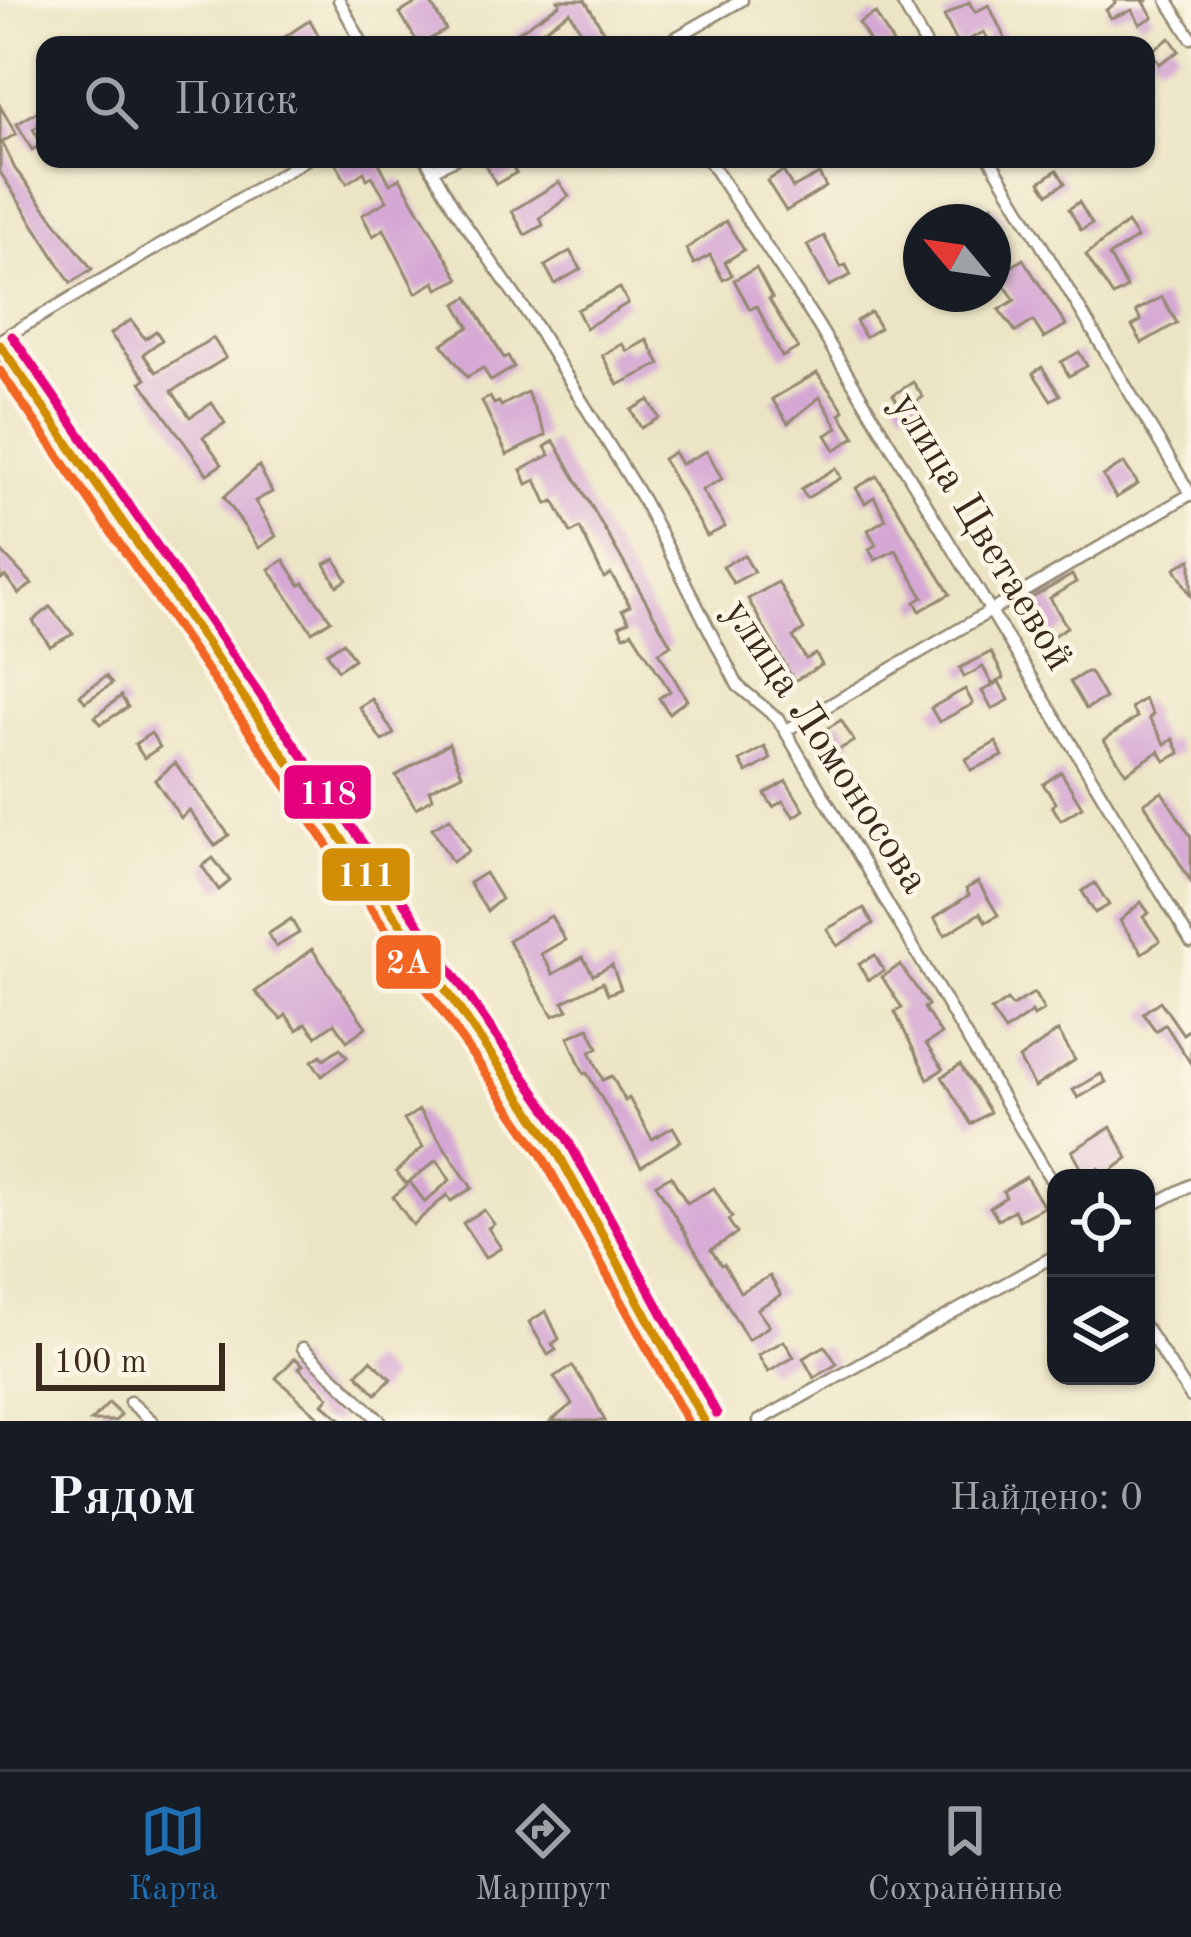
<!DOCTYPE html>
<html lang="ru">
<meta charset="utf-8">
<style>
body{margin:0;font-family:"Old Standard TT",serif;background:#242831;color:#f1f3f6}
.controls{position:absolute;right:36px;bottom:36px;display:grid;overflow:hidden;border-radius:24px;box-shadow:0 3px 9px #0004}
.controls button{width:108px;height:108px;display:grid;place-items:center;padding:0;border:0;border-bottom:3px solid #363941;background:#171b24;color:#f1f3f6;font:60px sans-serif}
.compass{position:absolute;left:903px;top:204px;width:108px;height:108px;border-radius:50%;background:#171b24;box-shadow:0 3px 9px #0004;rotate:299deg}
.scale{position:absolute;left:36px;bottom:30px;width:189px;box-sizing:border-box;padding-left:12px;border:6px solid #3b2a1e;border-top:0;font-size:33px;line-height:42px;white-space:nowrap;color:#3b2a1e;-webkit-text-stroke:9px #fcf5e5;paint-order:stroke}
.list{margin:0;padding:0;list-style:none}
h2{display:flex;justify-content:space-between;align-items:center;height:156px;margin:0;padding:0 48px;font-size:51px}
h2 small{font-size:39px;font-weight:400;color:#9ea1a6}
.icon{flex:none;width:66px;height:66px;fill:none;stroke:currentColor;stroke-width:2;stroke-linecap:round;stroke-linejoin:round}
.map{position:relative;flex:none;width:1191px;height:1421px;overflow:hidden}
.search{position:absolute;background:#171b24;box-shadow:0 3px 9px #0004;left:36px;right:36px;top:36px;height:132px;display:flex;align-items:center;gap:30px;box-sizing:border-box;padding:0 42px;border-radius:24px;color:#9ea1a6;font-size:45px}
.sheet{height:348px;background:#171b24}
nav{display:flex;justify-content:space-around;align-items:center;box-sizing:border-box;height:168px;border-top:3px solid #363941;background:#171b24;font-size:33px;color:#9ea1a6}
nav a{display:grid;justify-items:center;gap:6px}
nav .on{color:#1f6fb2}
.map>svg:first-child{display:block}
.building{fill:#d5a7d4}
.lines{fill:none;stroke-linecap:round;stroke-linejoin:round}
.minor-casing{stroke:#948872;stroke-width:15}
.primary-casing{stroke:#948872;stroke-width:21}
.minor{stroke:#fff;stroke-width:10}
.primary{stroke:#f6be87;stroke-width:16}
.bus-1-casing{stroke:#fcf5e5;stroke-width:18}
.bus-2-casing{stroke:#fcf5e5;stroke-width:18}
.bus-3-casing{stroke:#fcf5e5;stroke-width:18}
.bus-1{stroke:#d18d06;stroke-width:9}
.bus-2{stroke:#f26522;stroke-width:9}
.bus-3{stroke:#e5007d;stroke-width:9}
.labels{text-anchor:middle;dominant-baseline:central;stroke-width:9;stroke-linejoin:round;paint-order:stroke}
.street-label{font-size:42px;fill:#3b2a1e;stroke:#fcf5e5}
.line-badge{stroke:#fcf5e5;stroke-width:4.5}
.badge-label{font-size:33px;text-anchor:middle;font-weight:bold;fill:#fff}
</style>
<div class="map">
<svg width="1191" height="1421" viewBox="0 0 1191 1421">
<rect width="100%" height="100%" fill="#fcf5e5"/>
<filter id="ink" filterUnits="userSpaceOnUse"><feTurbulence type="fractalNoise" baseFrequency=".00833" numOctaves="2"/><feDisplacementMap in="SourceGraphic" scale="24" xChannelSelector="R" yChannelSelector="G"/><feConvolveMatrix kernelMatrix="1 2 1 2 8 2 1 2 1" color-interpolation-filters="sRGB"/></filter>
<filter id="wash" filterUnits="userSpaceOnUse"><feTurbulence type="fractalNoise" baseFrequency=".004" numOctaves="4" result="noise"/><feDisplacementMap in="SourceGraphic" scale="48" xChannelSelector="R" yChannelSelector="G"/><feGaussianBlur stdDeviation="2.7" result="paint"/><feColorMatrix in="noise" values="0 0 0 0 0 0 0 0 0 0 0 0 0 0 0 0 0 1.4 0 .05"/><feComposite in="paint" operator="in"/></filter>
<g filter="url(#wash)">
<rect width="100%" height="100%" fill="#ece5c5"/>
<g id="blocks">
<g class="building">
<polygon points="421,0 429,0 446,30 419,45 400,13"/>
<polygon points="558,0 585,0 604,32 587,42 570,12 540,32 548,45 522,45 515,34 560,4"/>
<polygon points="1114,0 1148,0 1144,2 1153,17 1140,24 1132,10 1111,18 1106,10 1116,3"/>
<polygon points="969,2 975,12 989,5 1008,45 991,45 984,32 958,45 944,16"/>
<polygon points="875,13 894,45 872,45 859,23"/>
<polygon points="310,20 320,38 306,45 273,45"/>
<polygon points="1170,38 1179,51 1159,64 1151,51"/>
<polygon points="0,106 16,134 2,142 15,169 92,269 71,283 0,172"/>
<polygon points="45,107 45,122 33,129 42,144 32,150 17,124"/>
<polygon points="344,159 377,159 390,184 400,178 459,279 438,289 435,282 416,293 384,229 373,236 362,215 387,201 372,176 367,179 364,172 347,183 336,164"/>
<polygon points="492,159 508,159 516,173 496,184 484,163"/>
<polygon points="1057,170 1065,183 1048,194 1040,182"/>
<polygon points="783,171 793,188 819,174 826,187 786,211 767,181"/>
<polygon points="559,182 569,196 540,218 543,225 525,235 512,211"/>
<polygon points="1079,202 1092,224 1081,230 1069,209"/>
<polygon points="992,205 1003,222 965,222"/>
<polygon points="726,221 744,250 725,262 732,275 723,280 710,255 694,264 686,249"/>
<polygon points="1127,223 1137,238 1109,256 1127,288 1113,296 1086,255"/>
<polygon points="824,236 841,267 846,265 851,275 829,286 807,245"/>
<polygon points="570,251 581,269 555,284 545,266"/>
<polygon points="1023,259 1066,325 1044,338 1033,321 1016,332 999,310 1015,300 998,276"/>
<polygon points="756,268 772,298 769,299 798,348 782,357 757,306 750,309 734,280"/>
<polygon points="620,288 628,303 586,328 577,310"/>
<polygon points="468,297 504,358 508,356 514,367 491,381 483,368 467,377 442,344 469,327 456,304"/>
<polygon points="1162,297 1177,323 1142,343 1132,326 1141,321 1136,311"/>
<polygon points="871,312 880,328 865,337 856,321"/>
<polygon points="131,320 145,339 156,331 162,340 143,354 156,372 213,338 226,358 172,391 190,417 212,403 225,423 203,437 222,464 207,474 141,382 146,379 110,334"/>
<polygon points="647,340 660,364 618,385 602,355 622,344 627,351"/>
<polygon points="1079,352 1087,366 1069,376 1061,362"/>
<polygon points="1042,367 1060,395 1051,400 1033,373"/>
<polygon points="817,373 839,403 844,411 840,414 855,437 835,450 826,435 838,428 820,397 788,423 772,399"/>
<polygon points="913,382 923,397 903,410 893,395"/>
<polygon points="527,392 546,435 507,455 482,401 490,397 494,404 499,402 501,406"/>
<polygon points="649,400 659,418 641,428 631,410"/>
<polygon points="554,441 671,645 659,652 687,700 669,713 659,698 670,691 632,632 624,636 619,626 629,621 622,610 630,606 611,574 604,578 580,528 571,533 554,501 547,504 536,480 527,484 521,470 550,455 545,447"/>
<polygon points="707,451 722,479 702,490 725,527 707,536 663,459 674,452 681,464"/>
<polygon points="1124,463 1138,484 1116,498 1103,476"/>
<polygon points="259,466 272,492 255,501 276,536 259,548 224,497"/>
<polygon points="836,468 841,478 807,498 801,489"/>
<polygon points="877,476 950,594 920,611 915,602 923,597 896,550 875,560 869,549 876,545 868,530 886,519 874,497 865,503 856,488"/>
<polygon points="0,550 32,584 19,594 5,576 0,580"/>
<polygon points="744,555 754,572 733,583 723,566"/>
<polygon points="335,559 347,580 337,586 325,564"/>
<polygon points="1191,559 1191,596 1175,568"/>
<polygon points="284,560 300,585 304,583 331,620 312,632 269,569"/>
<polygon points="1072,575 1076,582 1050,598 1067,627 1045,641 1028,612 1035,607 1030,599"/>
<polygon points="778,582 804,630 793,637 806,659 816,654 822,665 794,681 748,599"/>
<polygon points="50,607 73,634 50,646 33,621"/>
<polygon points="343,642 354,659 338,670 327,653"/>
<polygon points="991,652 1004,678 992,684 983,667 964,677 960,668"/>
<polygon points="1086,672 1090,672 1105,698 1086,709 1070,682"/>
<polygon points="106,676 112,684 85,702 80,695"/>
<polygon points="999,682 1009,700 992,709 982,691"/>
<polygon points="965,689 973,704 939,722 931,708"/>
<polygon points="121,696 128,707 101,724 95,717"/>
<polygon points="372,699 394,734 382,741 359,707"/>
<polygon points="1144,699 1153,714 1149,718 1165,744 1173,739 1180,753 1165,761 1159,751 1126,773 1104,740 1137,717 1131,708"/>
<polygon points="841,720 854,741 833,753 820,733"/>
<polygon points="151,733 160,747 144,758 135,744"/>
<polygon points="996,742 1003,756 971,770 966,759"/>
<polygon points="449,743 462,774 429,790 433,798 416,808 396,776"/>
<polygon points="765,747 771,759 747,773 740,761"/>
<polygon points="175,763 229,835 215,846 189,810 181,818 155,780"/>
<polygon points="1061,772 1082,807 1061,820 1052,806 1056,803 1043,784"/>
<polygon points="786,781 804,810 794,817 783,801 773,807 765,794"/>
<polygon points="1162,792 1191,837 1191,882 1144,803"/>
<polygon points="450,818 469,851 452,862 432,828"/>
<polygon points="213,858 230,881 219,890 202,866"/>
<polygon points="485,873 501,899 487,911 469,883"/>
<polygon points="978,882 998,915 986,922 980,913 945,935 934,918 969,895 966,889"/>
<polygon points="1095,883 1109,905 1095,913 1082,891"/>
<polygon points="1141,902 1149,913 1143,917 1160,941 1142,953 1120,921"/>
<polygon points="864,908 873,924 837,946 827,929"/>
<polygon points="551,916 565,940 541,954 553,974 583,957 593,975 612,965 621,989 608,994 603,982 563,1002 568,1010 553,1016 508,940"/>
<polygon points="291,919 299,933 276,947 268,934"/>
<polygon points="312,949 366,1027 347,1041 334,1023 316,1036 306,1023 297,1030 286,1015 281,1019 255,992"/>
<polygon points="875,955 884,971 868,980 859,964"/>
<polygon points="900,965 922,996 928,1005 924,1008 941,1034 926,1044 943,1069 928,1079 895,1012 902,1008 882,977"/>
<polygon points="1034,993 1044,1010 1034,1016 1032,1012 1005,1031 991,1011 1007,1000 1012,1006"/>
<polygon points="1160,1001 1183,1034 1191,1028 1191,1064 1165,1024 1156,1031 1143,1013"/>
<polygon points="589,1028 598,1048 590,1051 603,1080 612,1076 625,1101 629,1098 652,1139 673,1127 681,1141 641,1166 587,1073 584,1074 568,1037"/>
<polygon points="1058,1031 1075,1060 1035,1087 1019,1059"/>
<polygon points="340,1048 347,1057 322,1076 312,1061 321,1055 324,1059"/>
<polygon points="960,1065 990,1112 971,1124 942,1077"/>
<polygon points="1101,1074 1106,1082 1078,1098 1073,1090"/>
<polygon points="419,1110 472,1188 451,1201 447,1195 413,1225 393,1197 410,1182 425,1202 450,1180 437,1160 406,1184 396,1172 423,1147 404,1120"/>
<polygon points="1111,1127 1128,1158 1103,1177 1098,1168 1085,1175 1072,1151"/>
<polygon points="671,1176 687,1203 714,1188 732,1217 728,1220 737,1233 711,1250 721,1265 724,1264 740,1292 770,1276 781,1295 757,1309 769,1326 748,1340 656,1184"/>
<polygon points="1026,1177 1044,1207 1019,1220 1014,1210 998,1220 990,1207 1006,1197 1003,1191"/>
<polygon points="484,1210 494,1224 488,1228 501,1248 485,1258 463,1223"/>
<polygon points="546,1311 559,1339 552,1344 556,1350 548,1355 529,1322"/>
<polygon points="784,1341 794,1357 768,1372 758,1355"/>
<polygon points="825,1346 837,1364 814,1378 803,1358"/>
<polygon points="295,1358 303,1365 299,1368 329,1397 323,1404 343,1421 323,1421 276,1378"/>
<polygon points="371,1360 391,1379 376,1394 357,1374"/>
<polygon points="572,1366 592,1395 605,1421 551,1421 572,1404 554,1377"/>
<polygon points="109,1403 121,1415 115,1421 91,1421"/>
</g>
</g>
</g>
<g filter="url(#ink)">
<use href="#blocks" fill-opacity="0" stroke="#948872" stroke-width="3"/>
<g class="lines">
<defs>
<g id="minor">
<polyline points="339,0 363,45"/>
<polyline points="901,0 926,45"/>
<polyline points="1167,0 1191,38"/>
<polyline points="663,45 742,0"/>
<polyline points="426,159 456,211 532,320 643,500 738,686 778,719 1056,1188"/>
<polyline points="708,159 816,322 1191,942"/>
<polyline points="990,159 1191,495"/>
<polyline points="432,170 455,159"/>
<polyline points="0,340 307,159"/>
<polyline points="785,731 1191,494"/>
<polyline points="1146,1208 1191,1185"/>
<polyline points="1146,1328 1191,1397"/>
<polyline points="303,1348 380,1421"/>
<polyline points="130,1402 152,1421"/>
<polyline points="759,1421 1056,1255"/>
</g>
<polyline id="primary" points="0,345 554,1146 704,1421"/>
</defs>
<use href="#minor" class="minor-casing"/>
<use href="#primary" class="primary-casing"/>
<use href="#minor" class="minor"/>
<use href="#primary" class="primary"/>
<defs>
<polyline id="bus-1" points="0,345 554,1146 704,1421"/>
<polyline id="bus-2" points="0,371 541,1154 687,1421"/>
<polyline id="bus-3" points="12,336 566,1137 717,1414"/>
</defs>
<use href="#bus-1" class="bus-1-casing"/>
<use href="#bus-2" class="bus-2-casing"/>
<use href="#bus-3" class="bus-3-casing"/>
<use href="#bus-1" class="bus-1"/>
<use href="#bus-2" class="bus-2"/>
<use href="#bus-3" class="bus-3"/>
</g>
</g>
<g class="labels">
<g class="street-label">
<text transform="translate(981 532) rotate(59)">улица Цветаевой</text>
<text transform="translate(825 747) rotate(57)">улица Ломоносова</text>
</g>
</g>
<g class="line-badge">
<rect x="282" y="763" width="91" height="58" rx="12" fill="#e5007d"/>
<rect x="320" y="846" width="92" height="57" rx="12" fill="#d18d06"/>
<rect x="374" y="933" width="69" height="58" rx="12" fill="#f26522"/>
</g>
<g class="badge-label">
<text x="328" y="804">118</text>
<text x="366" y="886">111</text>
<text x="408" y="973">2А</text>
</g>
</svg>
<div class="controls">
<button><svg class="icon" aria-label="locate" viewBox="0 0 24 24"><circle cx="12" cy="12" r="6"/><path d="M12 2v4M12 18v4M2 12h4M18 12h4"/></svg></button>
<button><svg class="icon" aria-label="layers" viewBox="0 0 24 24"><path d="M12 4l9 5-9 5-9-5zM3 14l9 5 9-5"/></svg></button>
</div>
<svg class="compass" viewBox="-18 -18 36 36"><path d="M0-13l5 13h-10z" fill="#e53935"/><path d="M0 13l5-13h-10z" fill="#9ea1a6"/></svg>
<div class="scale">100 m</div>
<div class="search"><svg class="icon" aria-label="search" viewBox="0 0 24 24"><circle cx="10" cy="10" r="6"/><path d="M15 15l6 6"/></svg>Поиск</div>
</div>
<section class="sheet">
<h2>Рядом<small>Найдено: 0</small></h2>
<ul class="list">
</ul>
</section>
<nav>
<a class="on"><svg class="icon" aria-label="map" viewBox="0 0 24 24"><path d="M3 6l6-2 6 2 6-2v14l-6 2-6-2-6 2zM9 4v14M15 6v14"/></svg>Карта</a>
<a><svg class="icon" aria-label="directions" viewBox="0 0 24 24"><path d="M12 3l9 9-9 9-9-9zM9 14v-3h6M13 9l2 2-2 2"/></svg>Маршрут</a>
<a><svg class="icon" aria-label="saved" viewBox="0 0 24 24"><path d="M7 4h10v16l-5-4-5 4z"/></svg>Сохранённые</a>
</nav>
